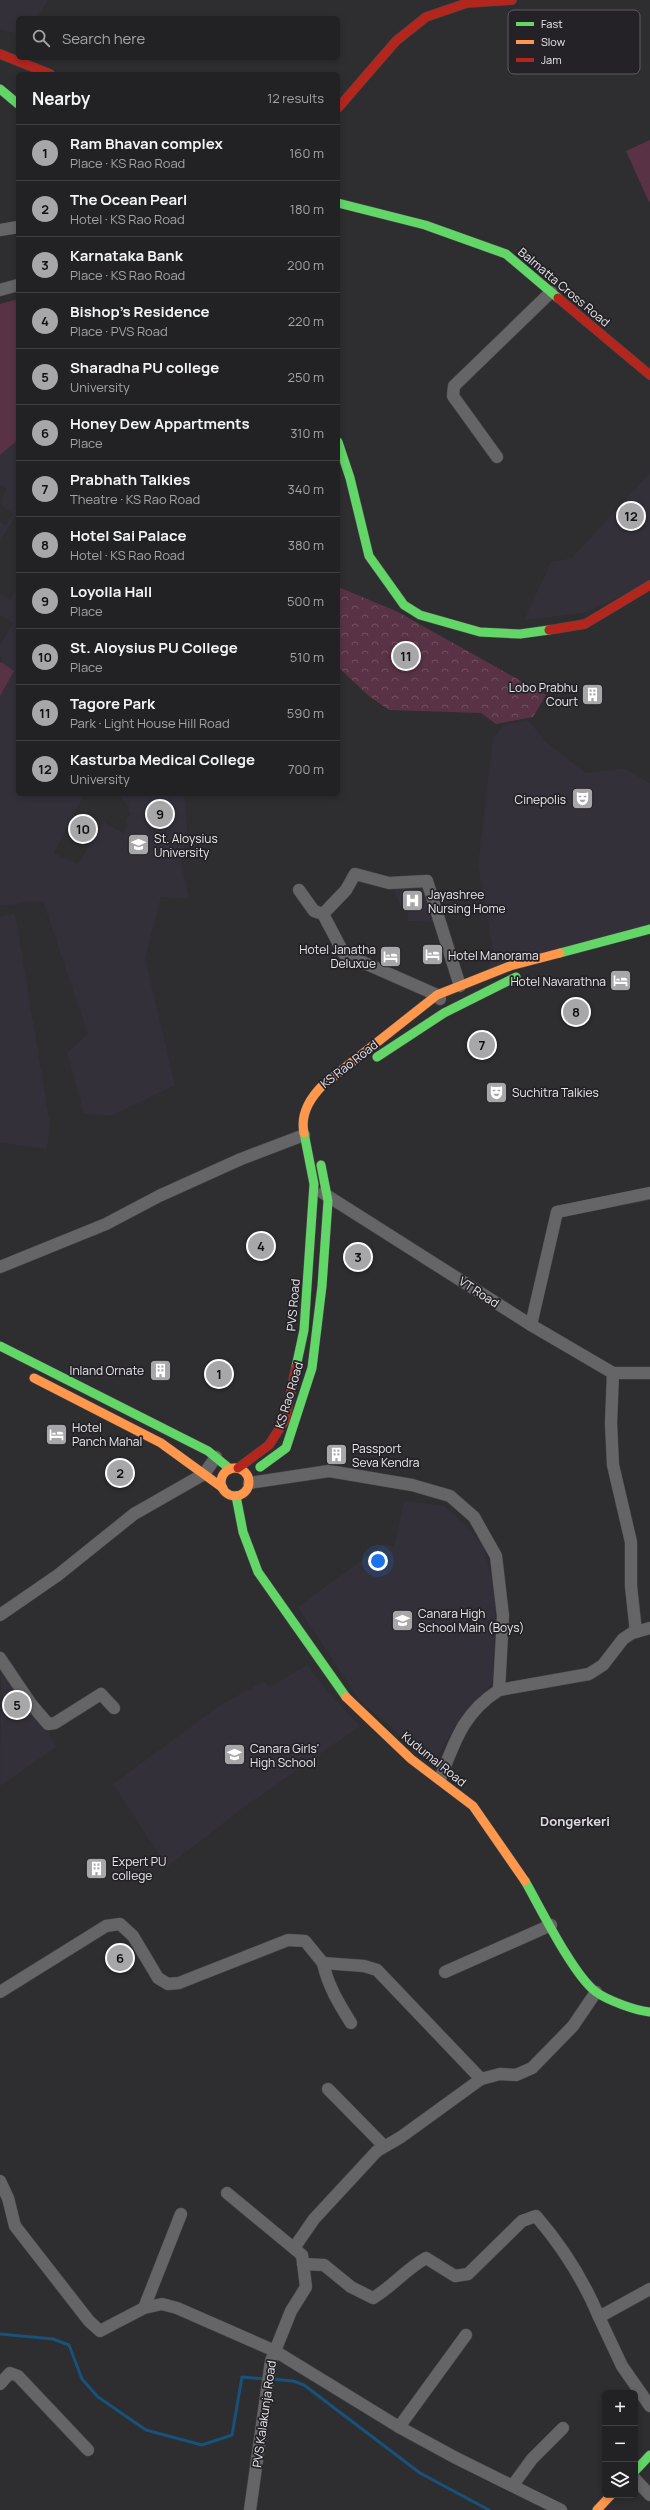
<!DOCTYPE html>
<meta charset="utf-8">
<style>
body{margin:0;font-family:Manrope,sans-serif;background:#2a2a2c;color:#f1f3f6}
.controls{position:absolute;right:12px;bottom:12px;display:grid;overflow:hidden;border-radius:6px;box-shadow:0 2px 6px #0003}
.controls button{width:36px;height:36px;display:grid;place-items:center;padding:0;border:0;border-bottom:1px solid #3f3f41;background:#222224;color:#f1f3f6;font:20px sans-serif}
.you{position:absolute;left:378px;top:1561px;width:14px;height:14px;margin:-10px;border:3px solid #fff;border-radius:50%;background:#1a73e8;box-shadow:0 0 0 6px #1a73e833}
.badge{display:grid;place-items:center;width:26px;height:26px;border-radius:50%;background:#a7a7aa;color:#111;font-size:13px;font-weight:700}
.pin{position:absolute;translate:-50% -50%;border:2px solid #fff;box-shadow:0 1px 4px #0006}
.list{margin:0;padding:0;list-style:none}
h2{display:flex;justify-content:space-between;align-items:center;height:52px;margin:0;padding:0 16px;font-size:17px}
h2 small{font-size:13px;font-weight:400;color:#a2a4a6}
.list li{display:grid;grid-template-columns:26px 1fr auto;gap:12px;align-items:center;box-sizing:border-box;height:56px;padding:0 16px;border-top:1px solid #3f3f41}
.list b{display:block;font-size:15px;white-space:nowrap}
.list p{margin:0;font-size:13px;white-space:nowrap;color:#a2a4a6}
.list em{font-size:13px;font-style:normal;color:#a2a4a6}
.icon{flex:none;width:22px;height:22px;fill:none;stroke:currentColor;stroke-width:2;stroke-linecap:round;stroke-linejoin:round}
.map{position:relative;flex:none;width:650px;height:2510px;overflow:hidden}
.search{position:absolute;background:#222224;box-shadow:0 2px 6px #0003;left:16px;top:16px;width:324px;height:44px;display:flex;align-items:center;gap:10px;box-sizing:border-box;padding:0 14px;border-radius:6px;color:#a2a4a6;font-size:15px}
.panel{position:absolute;background:#222224;box-shadow:0 2px 6px #0003;left:16px;top:72px;width:324px;height:724px;border-radius:6px}
.map>svg:first-child{display:block}
.built{fill:#33303a}
.park{fill:url(#park-crowns)}
.garden{fill:#593345}
.lines{fill:none;stroke-linecap:round;stroke-linejoin:round}
.stream{stroke:#16527b;stroke-width:3}
.street-casing{stroke:#49484a;stroke-width:13}
.fast-casing{stroke:#49484a;stroke-width:10}
.slow-casing{stroke:#49484a;stroke-width:10}
.jam-casing{stroke:#49484a;stroke-width:10}
.street{stroke:#656467;stroke-width:12}
.fast{stroke:#63d668;stroke-width:9}
.slow{stroke:#ff974d;stroke-width:9}
.jam{stroke:#b3261e;stroke-width:9}
.labels{text-anchor:middle;dominant-baseline:central;stroke-width:3.5;stroke-linejoin:round;paint-order:stroke}
.street-label{font-size:12px;fill:#e8e8eb;stroke:#242227}
.poi-label{font-size:12px;fill:#e8e8eb;stroke:#242227;text-anchor:start}
.neighbourhood-label{font-size:13px;font-weight:bold;fill:#dedce3;stroke:#242227}
.key{fill:#242227;stroke:#5f5d62;stroke-width:1}
.key-label{font-size:11px;fill:#e8e8eb}
</style>
<div class="map">
<svg width="650" height="2510" viewBox="0 0 650 2510">
<defs>
<pattern id="park-crowns" width="20" height="18" patternUnits="userSpaceOnUse"><rect width="20" height="18" fill="#593345"/><path d="M2 6a3 3 0 1 1 6 0M12 15a3 3 0 1 1 6 0" fill="none" stroke="#715160"/></pattern>
</defs>
<rect width="100%" height="100%" fill="#2e2d30"/>
<g class="built">
<polygon points="0,0 48,0 37,18 18,18 18,34 0,29"/>
<polygon points="18,440 18,512 0,540 0,522 6,525 13,514 0,504 6,489 0,485 0,455"/>
<polygon points="650,473 650,581 588,612 524,620 551,562 572,558"/>
<polygon points="18,587 18,794 84,794 54,853 78,864 104,822 123,833 128,824 126,821 131,813 128,810 130,808 117,794 184,794 188,837 181,862 189,899 161,897 145,958 175,1085 111,1116 84,1113 67,1053 88,1034 43,901 0,906 0,696 13,671 0,663 3,658 0,656 0,645 13,623 0,615 0,594 10,600"/>
<polygon points="528,720 547,743 586,773 623,768 650,783 650,933 487,973 493,949 478,866 493,738 504,725"/>
<polygon points="427,884 431,922 408,921 408,911 405,911 406,905 399,905 397,897 395,897 396,887"/>
<polygon points="15,913 50,1124 47,1149 0,1143 0,917"/>
<polygon points="404,1501 445,1506 482,1542 496,1593 493,1682 461,1717 437,1758 425,1756 360,1701 298,1607 384,1544 394,1547"/>
<polygon points="1,1659 13,1664 56,1747 0,1786"/>
<polygon points="307,1665 327,1691 360,1726 240,1810 167,1867 113,1784 222,1704 264,1681 270,1687"/>
</g>
<polygon class="park" points="338,587 396,611 546,695 533,717 496,724 481,713 389,710 369,696 338,667"/>
<g class="garden">
<polygon points="650,140 650,201 649,202 626,151"/>
<polygon points="18,299 18,440 0,455 0,304"/>
<polygon points="1,662 14,671 0,696 0,663"/>
</g>
<g class="lines">
<g class="stream">
<polyline points="0,2334 53,2339 69,2345 82,2379 98,2397 146,2430 202,2445 232,2435 242,2377 266,2379"/>
<polyline points="271,2379 293,2381 304,2385 420,2473 489,2510"/>
</g>
<defs>
<g id="street">
<polyline points="0,230 18,227"/>
<polyline points="0,290 18,285"/>
<polyline points="497,457 453,396 454,386 551,292"/>
<polyline points="299,890 314,911 323,914 344,954 437,995 440,999"/>
<polyline points="323,914 346,890 355,874 389,883 427,881 460,986"/>
<polyline points="323,1193 531,1325 613,1373 650,1373"/>
<polyline points="0,1267 106,1224 159,1196 241,1159 304,1135"/>
<polyline points="531,1325 557,1212 650,1193"/>
<polyline points="613,1373 611,1423 613,1465 631,1542 631,1586 636,1632"/>
<path d="M 249,1483 L 329,1471 L 412,1485 L 450,1496 L 474,1517 L 496,1556 L 503,1616 L 499,1690 C 463,1713 455,1741 440,1779"/>
<polyline points="0,1615 58,1575 134,1514 204,1474 216,1457"/>
<polyline points="0,1658 31,1704 48,1724 55,1723 101,1694 114,1708"/>
<polyline points="499,1690 589,1674 603,1665 623,1639 632,1633 650,1628"/>
<path d="M 323,1963 C 328,1986 339,2004 351,2023"/>
<polyline points="445,1972 551,1925"/>
<polyline points="0,1992 106,1926 120,1924 133,1936 158,1978 168,1984 179,1983 288,1940 305,1941 323,1963 364,1966 377,1970 481,2079"/>
<polyline points="328,2089 384,2146"/>
<polyline points="0,2181 8,2198 15,2226 89,2321 100,2331 144,2308 162,2304 177,2308 275,2351 399,2427 456,2458 561,2510"/>
<polyline points="227,2193 302,2255 306,2287 291,2311 271,2361 250,2510"/>
<polyline points="294,2248 314,2219 377,2151 401,2137 481,2079 500,2074 516,2075 532,2068 573,2026 596,1992"/>
<path d="M 303,2264 L 324,2265 L 351,2287 L 373,2298 C 392,2287 406,2269 426,2258 L 455,2276 L 468,2274 L 522,2221 L 536,2216 C 561,2245 584,2281 599,2317"/>
<polyline points="650,2289 599,2317 622,2366 650,2406"/>
<polyline points="144,2308 181,2214"/>
<polyline points="0,2384 10,2373 18,2376 88,2450"/>
<polyline points="399,2427 466,2335"/>
<polyline points="635,2479 650,2495"/>
<polyline points="513,2485 532,2459 563,2428"/>
</g>
<g id="fast">
<polyline points="0,89 18,104"/>
<polyline points="338,203 425,225 506,254 558,298"/>
<polyline points="338,442 350,478 369,556 404,605 420,615 480,632 520,634 549,630"/>
<polyline points="560,953 650,929"/>
<polyline points="377,1057 444,1013 516,977"/>
<polyline points="0,1346 208,1451 230,1469"/>
<polyline points="296,1367 304,1330 314,1184 304,1133"/>
<polyline points="260,1467 286,1448 312,1368 322,1286 328,1201 321,1165"/>
<polyline points="236,1496 243,1532 258,1572 346,1697"/>
<path d="M 525,1881 C 540,1907 573,1975 596,1992 C 607,2000 636,2011 650,2012"/>
<polyline points="635,2471 650,2455"/>
</g>
<g id="slow">
<path d="M 304,1133 C 300,1114 310,1098 323,1085 L 437,995 L 510,966 L 560,953"/>
<polyline points="34,1378 161,1443 223,1488"/>
<circle cx="235" cy="1482" r="14"/>
<polyline points="346,1697 411,1759 473,1806 525,1881"/>
<polyline points="597,2510 611,2495"/>
</g>
<g id="jam">
<polyline points="0,54 50,74"/>
<polyline points="338,108 396,41 426,17 467,3 512,0"/>
<polyline points="558,298 650,375"/>
<polyline points="549,630 585,624 650,585"/>
<polyline points="238,1468 269,1445 285,1420 296,1367"/>
</g>
</defs>
<use href="#street" class="street-casing"/>
<use href="#fast" class="fast-casing"/>
<use href="#slow" class="slow-casing"/>
<use href="#jam" class="jam-casing"/>
<use href="#street" class="street"/>
<use href="#fast" class="fast"/>
<use href="#slow" class="slow"/>
<use href="#jam" class="jam"/>
</g>
<defs>
<symbol id="building-square" viewBox="-11 -11 22 22"><rect x="-9" y="-9" width="18" height="18" rx="4" fill="#a7a7aa" stroke="#242227"/><path d="M-4-6H4V6H1V3H-1V6H-4ZM-2.5-4.3h1.7v1.8h-1.7ZM.8-4.3h1.7v1.8H.8ZM-2.5-1h1.7V.8h-1.7ZM.8-1h1.7V.8H.8Z" fill="#fff"/></symbol>
<symbol id="theatre-square" viewBox="-11 -11 22 22"><rect x="-9" y="-9" width="18" height="18" rx="4" fill="#a7a7aa" stroke="#242227"/><path d="M-5-5.5Q0-4 5-5.5V0Q5 5 0 6Q-5 5-5 0ZM-3.3-2.5H-1v1.5H-3.3ZM1-2.5H3.3v1.5H1ZM-2.8 1Q0 5.5 2.8 1Z" fill="#fff"/></symbol>
<symbol id="university-square" viewBox="-11 -11 22 22"><rect x="-9" y="-9" width="18" height="18" rx="4" fill="#a7a7aa" stroke="#242227"/><path d="M0-5L7-2L0 1L-7-2ZM-4 1L0 2.5L4 1V4Q0 6-4 4Z" fill="#fff"/></symbol>
<symbol id="hospital-square" viewBox="-11 -11 22 22"><rect x="-9" y="-9" width="18" height="18" rx="4" fill="#a7a7aa" stroke="#242227"/><path d="M-5-5h3v3.5h4V-5h3V5h-3V1.5h-4V5h-3Z" fill="#fff"/></symbol>
<symbol id="hotel-square" viewBox="-11 -11 22 22"><rect x="-9" y="-9" width="18" height="18" rx="4" fill="#a7a7aa" stroke="#242227"/><path d="M-6-4.5h1.5V1H6V5H4.5V3h-9V5H-6ZM-4 0a1.8 1.8 0 1 1 3.6 0ZM.5 0V-2.5h3Q6-2.5 6 0Z" fill="#fff"/></symbol>
<symbol id="school-square" viewBox="-11 -11 22 22"><rect x="-9" y="-9" width="18" height="18" rx="4" fill="#a7a7aa" stroke="#242227"/><path d="M0-5L7-2L0 1L-7-2ZM-4 1L0 2.5L4 1V4Q0 6-4 4Z" fill="#fff"/></symbol>
</defs>
<g fill-rule="evenodd">
<use href="#building-square" x="580" y="682" width="25" height="25"/>
<use href="#theatre-square" x="570" y="786" width="25" height="25"/>
<use href="#university-square" x="126" y="832" width="25" height="25"/>
<use href="#hospital-square" x="400" y="888" width="25" height="25"/>
<use href="#hotel-square" x="420" y="942" width="25" height="25"/>
<use href="#hotel-square" x="378" y="944" width="25" height="25"/>
<use href="#hotel-square" x="608" y="968" width="25" height="25"/>
<use href="#theatre-square" x="484" y="1080" width="25" height="25"/>
<use href="#building-square" x="148" y="1358" width="25" height="25"/>
<use href="#hotel-square" x="44" y="1422" width="25" height="25"/>
<use href="#building-square" x="324" y="1442" width="25" height="25"/>
<use href="#school-square" x="390" y="1608" width="25" height="25"/>
<use href="#school-square" x="222" y="1742" width="25" height="25"/>
<use href="#building-square" x="84" y="1856" width="25" height="25"/>
</g>
<g class="labels">
<g class="street-label">
<text transform="translate(564 287) rotate(40)">Balmatta Cross Road</text>
<text transform="translate(349 1064) rotate(-38)">KS Rao Road</text>
<text transform="translate(479 1292) rotate(33)">VT Road</text>
<text transform="translate(293 1305) rotate(-85)">PVS Road</text>
<text transform="translate(289 1395) rotate(-73)">KS Rao Road</text>
<text transform="translate(434 1759) rotate(39)">Kudumal Road</text>
<text transform="translate(264 2414) rotate(-82)">PVS Kalakunja Road</text>
</g>
<g class="poi-label">
<text x="578" y="687" text-anchor="end">Lobo Prabhu<tspan x="578" dy="14">Court</tspan></text>
<text x="566" y="799" text-anchor="end">Cinepolis</text>
<text x="154" y="838">St. Aloysius<tspan x="154" dy="14">University</tspan></text>
<text x="428" y="894">Jayashree<tspan x="428" dy="14">Nursing Home</tspan></text>
<text x="376" y="949" text-anchor="end">Hotel Janatha<tspan x="376" dy="14">Deluxue</tspan></text>
<text x="448" y="955">Hotel Manorama</text>
<text x="606" y="981" text-anchor="end">Hotel Navarathna</text>
<text x="512" y="1092">Suchitra Talkies</text>
<text x="144" y="1370" text-anchor="end">Inland Ornate</text>
<text x="72" y="1427">Hotel<tspan x="72" dy="14">Panch Mahal</tspan></text>
<text x="352" y="1448">Passport<tspan x="352" dy="14">Seva Kendra</tspan></text>
<text x="418" y="1613">Canara High<tspan x="418" dy="14">School Main (Boys)</tspan></text>
<text x="250" y="1748">Canara Girls'<tspan x="250" dy="14">High School</tspan></text>
<text x="112" y="1861">Expert PU<tspan x="112" dy="14">college</tspan></text>
</g>
<g class="neighbourhood-label">
<text x="575" y="1821">Dongerkeri</text>
</g>
</g>
<rect x="508" y="10" width="132" height="64" rx="6" class="key"/>
<rect x="516" y="22" width="18" height="4" fill="#63d668"/>
<rect x="516" y="40" width="18" height="4" fill="#ff974d"/>
<rect x="516" y="58" width="18" height="4" fill="#b3261e"/>
<g class="key-label">
<text x="541" y="28">Fast</text>
<text x="541" y="46">Slow</text>
<text x="541" y="64">Jam</text>
</g>
</svg>
<div class="controls">
<button>+</button>
<button>−</button>
<button><svg class="icon" aria-label="layers" viewBox="0 0 24 24"><path d="M12 4l9 5-9 5-9-5zM3 14l9 5 9-5"/></svg></button>
</div>
<div class="you"></div>
<div class="pin badge" style="left:219px;top:1374px">1</div>
<div class="pin badge" style="left:120px;top:1473px">2</div>
<div class="pin badge" style="left:358px;top:1257px">3</div>
<div class="pin badge" style="left:261px;top:1246px">4</div>
<div class="pin badge" style="left:17px;top:1705px">5</div>
<div class="pin badge" style="left:120px;top:1958px">6</div>
<div class="pin badge" style="left:482px;top:1045px">7</div>
<div class="pin badge" style="left:576px;top:1012px">8</div>
<div class="pin badge" style="left:160px;top:814px">9</div>
<div class="pin badge" style="left:83px;top:829px">10</div>
<div class="pin badge" style="left:406px;top:656px">11</div>
<div class="pin badge" style="left:631px;top:516px">12</div>
<div class="search"><svg class="icon" aria-label="search" viewBox="0 0 24 24"><circle cx="10" cy="10" r="6"/><path d="M15 15l6 6"/></svg>Search here</div>
<section class="panel">
<h2>Nearby<small>12 results</small></h2>
<ul class="list">
<li><span class="badge">1</span><div><b>Ram Bhavan complex</b><p>Place · KS Rao Road</p></div><em>160 m</em></li>
<li><span class="badge">2</span><div><b>The Ocean Pearl</b><p>Hotel · KS Rao Road</p></div><em>180 m</em></li>
<li><span class="badge">3</span><div><b>Karnataka Bank</b><p>Place · KS Rao Road</p></div><em>200 m</em></li>
<li><span class="badge">4</span><div><b>Bishop's Residence</b><p>Place · PVS Road</p></div><em>220 m</em></li>
<li><span class="badge">5</span><div><b>Sharadha PU college</b><p>University</p></div><em>250 m</em></li>
<li><span class="badge">6</span><div><b>Honey Dew Appartments</b><p>Place</p></div><em>310 m</em></li>
<li><span class="badge">7</span><div><b>Prabhath Talkies</b><p>Theatre · KS Rao Road</p></div><em>340 m</em></li>
<li><span class="badge">8</span><div><b>Hotel Sai Palace</b><p>Hotel · KS Rao Road</p></div><em>380 m</em></li>
<li><span class="badge">9</span><div><b>Loyolla Hall</b><p>Place</p></div><em>500 m</em></li>
<li><span class="badge">10</span><div><b>St. Aloysius PU College</b><p>Place</p></div><em>510 m</em></li>
<li><span class="badge">11</span><div><b>Tagore Park</b><p>Park · Light House Hill Road</p></div><em>590 m</em></li>
<li><span class="badge">12</span><div><b>Kasturba Medical College</b><p>University</p></div><em>700 m</em></li>
</ul>
</section>
</div>
